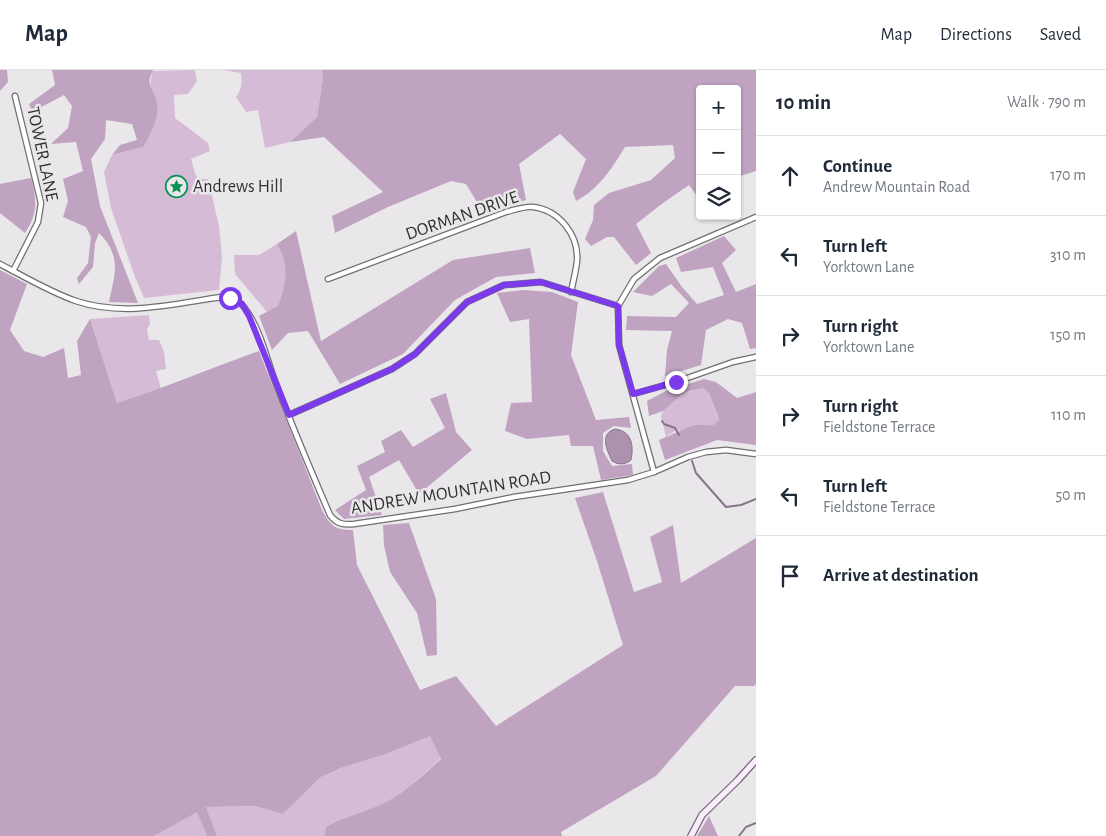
<!DOCTYPE html>
<meta charset="utf-8">
<style>
body{margin:0;font-family:"Alegreya Sans",sans-serif;background:#f6f6f7;color:#1f2937}
.controls{position:absolute;right:15px;top:15px;display:grid;overflow:hidden;border-radius:5px;box-shadow:0 1px 4px #0004}
.controls button{width:45px;height:45px;display:grid;place-items:center;padding:0;border:0;border-bottom:1px solid #e0e1e3;background:#fff;color:#1f2937;font:25px sans-serif}
.stop{position:absolute;width:15px;height:15px;margin:-11px;border:4px solid #7c3aed;border-radius:50%;background:#fff}
.stop.end{background:#7c3aed;border-color:#fff;box-shadow:0 1px 5px #0008}
.list{margin:0;padding:0;list-style:none}
h2{display:flex;justify-content:space-between;align-items:center;height:65px;margin:0;padding:0 20px;font-size:21px}
h2 small{font-size:16px;font-weight:400;color:#747a83}
.list li{display:grid;grid-template-columns:32px 1fr auto;gap:15px;align-items:center;box-sizing:border-box;height:80px;padding:0 20px;border-top:1px solid #e0e1e3}
.list b{display:block;font-size:19px;white-space:nowrap}
.list p{margin:0;font-size:16px;white-space:nowrap;color:#747a83}
.list em{font-size:16px;font-style:normal;color:#747a83}
.icon{flex:none;width:28px;height:28px;fill:none;stroke:currentColor;stroke-width:2;stroke-linecap:round;stroke-linejoin:round}
.map{position:relative;flex:none;width:756px;height:766px;overflow:hidden}
header{display:flex;align-items:center;gap:30px;box-sizing:border-box;height:70px;padding:0 25px;background:#fff;border-bottom:1px solid #e0e1e3}
header strong{font-size:24px}
nav{display:flex;gap:28px;margin-inline-start:auto;font-size:18px}
main{display:flex}
aside{flex:1;background:#fff}
.map>svg:first-child{display:block}
.green{fill:#d5bbd6}
.forest{fill:#bfa3c1}
.water{fill:#ad91ae;stroke:#887489}
.lines{fill:none;stroke-linecap:round;stroke-linejoin:round}
.stream{stroke:#887489;stroke-width:2}
.street-casing{stroke:#716f71;stroke-width:7}
.secondary-casing{stroke:#716f71;stroke-width:8}
.street{stroke:#fff;stroke-width:4.5}
.secondary{stroke:#fceafe;stroke-width:5.5}
.route{stroke:#7c3aed;stroke-width:6}
.labels{text-anchor:middle;dominant-baseline:central;stroke-width:5;stroke-linejoin:round;paint-order:stroke}
.street-label{font-size:18px;fill:#323132;stroke:#eae7ea}
.poi-label{font-size:18px;fill:#323132;stroke:#eae7ea;text-anchor:start}
</style>
<header>
<strong>Map</strong>
<nav><a>Map</a><a>Directions</a><a>Saved</a></nav>
</header>
<main>
<div class="map">
<svg width="756" height="766" viewBox="0 0 756 766">
<rect width="100%" height="100%" fill="#eae7ea"/>
<g class="green">
<polygon points="195,0 197,11 188,24 174,25 175,48 208,73 210,81 191,89 195,103 198,109 208,109 219,156 222,187 219,220 144,228 135,207 111,138 104,102 112,85 143,77 157,33 150,18 152,1"/>
<path d="M 223,0 L 322,0 L 323,8 L 317,47 L 290,72 L 265,78 L 258,40 L 246,42 L 236,27 C 242,20 242,12 241,3 Z"/>
<path d="M 277,174 C 290,196 286,213 278,236 L 267,242 L 235,204 L 234,185 L 259,185 Z"/>
<polygon points="149,245 150,254 147,259 149,270 159,270 164,282 166,299 156,301 161,319 117,333 90,249"/>
<polygon points="703,317 709,323 719,350 718,353 711,356 696,355 689,359 675,361 666,367 661,346 663,341 682,324"/>
<path d="M 430,666 L 441,688 C 426,701 410,718 393,728 C 372,741 346,745 326,757 L 324,766 L 217,766 L 206,737 L 255,736 L 283,744 L 321,707 L 341,698 L 386,684 Z"/>
<polygon points="197,741 207,766 154,766"/>
</g>
<g class="forest">
<polygon points="0,0 7,0 8,12 0,21"/>
<path d="M 52,0 L 153,0 C 144,17 155,20 157,33 C 160,47 150,65 143,77 L 112,85 L 120,75 L 137,70 L 132,54 L 106,50 L 105,69 L 91,89 L 100,136 L 138,233 L 109,232 C 115,204 122,186 99,163 L 95,173 L 93,197 L 79,214 L 77,208 L 88,193 L 91,167 L 86,157 L 63,147 L 68,131 L 63,109 L 83,101 L 76,72 L 51,74 L 68,58 L 72,36 L 64,25 L 32,42 L 29,34 L 55,15 Z"/>
<path d="M 322,0 L 756,0 L 756,101 L 737,107 L 737,19 L 700,19 L 700,130 L 689,115 L 663,133 L 636,154 L 651,183 L 636,195 L 614,167 L 607,167 L 591,176 L 585,169 L 593,150 L 594,135 L 609,123 L 651,110 L 675,88 L 673,75 L 625,77 C 613,97 598,120 576,131 L 573,122 L 586,89 L 560,64 L 519,94 L 526,130 L 483,142 L 466,114 L 451,111 L 388,137 L 335,163 L 332,146 L 383,122 L 324,67 L 290,72 L 317,47 L 323,8 Z"/>
<path d="M 31,108 C 37,131 38,143 25,163 L 0,143 L 0,114 Z"/>
<path d="M 296,161 L 321,271 L 453,190 L 530,178 L 535,203 L 496,207 L 455,230 L 403,284 L 340,314 L 308,261 L 288,263 L 272,280 L 259,246 L 278,236 C 286,213 290,196 277,174 Z"/>
<polygon points="724,166 736,180 722,193 736,222 756,214 756,278 750,279 742,253 728,249 706,260 701,295 665,306 667,280 672,261 626,260 627,246 676,247 689,233 671,214 652,226 633,222 659,196 666,194 682,217 697,234 724,225 713,197 681,202 676,188"/>
<path d="M 0,200 L 27,214 L 10,260 L 24,281 L 43,287 L 64,278 L 68,308 L 81,305 L 77,271 L 90,249 L 117,333 C 165,318 211,298 259,281 L 322,440 C 331,456 334,460 353,460 L 357,495 L 420,620 L 456,606 L 496,656 L 623,575 L 597,491 L 575,428 L 603,422 L 634,522 L 662,512 L 650,467 L 673,455 L 681,513 L 756,468 L 756,614 L 754,616 L 735,616 L 656,706 L 561,762 L 562,766 L 324,766 L 326,757 C 346,745 372,741 393,728 C 409,719 427,701 441,689 L 430,666 L 386,684 L 341,698 L 321,707 L 283,744 L 255,736 L 206,737 L 217,766 L 207,766 L 197,742 L 154,766 L 0,766 Z"/>
<polygon points="523,220 552,222 578,232 571,285 596,350 629,347 631,358 614,356 603,363 603,381 612,396 632,394 633,405 601,410 593,376 571,376 569,365 527,369 505,361 511,333 532,332 529,249 510,252 497,223"/>
<path d="M 704,309 L 716,312 L 737,328 L 756,322 L 756,375 L 717,370 L 665,390 L 659,370 C 668,367 688,356 697,355 C 705,354 715,359 719,349 L 709,323 L 703,318 L 689,321 L 680,326 L 663,341 L 649,346 L 647,331 L 666,321 Z"/>
<polygon points="446,323 456,362 472,380 419,424 399,390 369,407 382,445 344,449 335,440 366,420 357,396 385,382 381,371 401,360 413,377 445,358 430,329"/>
<polygon points="409,453 436,529 437,585 427,586 417,543 390,502 384,475 383,455"/>
<polygon points="709,746 718,766 697,766"/>
</g>
<path class="water" d="M 615,359 C 632,361 634,376 631,390 C 625,395 618,395 612,391 C 607,380 599,364 615,359 Z"/>
<g class="lines">
<g class="stream">
<polyline points="662,351 664,354 675,358 679,365"/>
<polyline points="692,391 696,403 726,437 741,435 756,429"/>
<polyline points="739,766 746,757 756,753"/>
</g>
<defs>
<g id="street">
<path d="M 0,194 C 25,207 50,222 76,231 C 124,247 173,234 221,227 C 230,228 238,229 244,237 C 260,258 266,287 275,311 C 292,356 311,401 330,445 C 337,454 343,455 354,454 L 455,439 L 514,427 L 628,410 L 654,402 L 688,387 L 706,382 L 726,380 L 756,384"/>
<polyline points="13,201 38,152 41,133 15,26"/>
<path d="M 328,209 L 506,142 C 514,140 525,136 533,137 C 559,140 579,165 577,191 C 576,201 573,212 571,222"/>
<polyline points="633,324 676,312 733,292 756,287"/>
<polyline points="289,345 392,299 415,284 467,232 504,215 541,212 618,236"/>
<polyline points="654,402 619,275 618,236 634,209 660,188 756,147"/>
</g>
<polyline id="secondary" points="691,766 702,745 738,710 756,690"/>
</defs>
<use href="#street" class="street-casing"/>
<use href="#secondary" class="secondary-casing"/>
<use href="#street" class="street"/>
<use href="#secondary" class="secondary"/>
</g>
<g class="lines">
<polyline class="route" points="230,228 242,234 249,246 289,345 392,299 415,284 467,232 504,215 541,212 618,236 619,275 633,324 676,312"/>
</g>
<defs>
<symbol id="sight-ring" viewBox="-11 -11 22 22"><circle r="9.5" fill="#eae7ea" stroke="#099352" stroke-width="1.5"/><path d="M0-6L1.8-2.2L6-1.7L2.9 1.2L3.7 5.4L0 3.3L-3.7 5.4L-2.9 1.2L-6-1.7L-1.8-2.2Z" fill="#099352"/></symbol>
</defs>
<g fill-rule="evenodd">
<use href="#sight-ring" x="164" y="104" width="25" height="25"/>
</g>
<g class="labels">
<g class="street-label">
<text transform="translate(42 84) rotate(78)">TOWER LANE</text>
<text transform="translate(462 146) rotate(-19)">DORMAN DRIVE</text>
<text transform="translate(451 423) rotate(-9)">ANDREW MOUNTAIN ROAD</text>
</g>
<g class="poi-label">
<text x="193" y="117">Andrews Hill</text>
</g>
</g>
</svg>
<div class="controls">
<button>+</button>
<button>−</button>
<button><svg class="icon" aria-label="layers" viewBox="0 0 24 24"><path d="M12 4l9 5-9 5-9-5zM3 14l9 5 9-5"/></svg></button>
</div>
<div class="stop" style="left:230px;top:228px"></div>
<div class="stop end" style="left:676px;top:312px"></div>
</div>
<aside>
<h2>10 min<small>Walk · 790 m</small></h2>
<ul class="list">
<li><svg class="icon" aria-label="ahead" viewBox="0 0 24 24"><path d="M12 20V5M6 11l6-6 6 6"/></svg><div><b>Continue</b><p>Andrew Mountain Road</p></div><em>170 m</em></li>
<li><svg class="icon" aria-label="left" viewBox="0 0 24 24"><path d="M17 20v-9H6M10 6l-5 5 5 5"/></svg><div><b>Turn left</b><p>Yorktown Lane</p></div><em>310 m</em></li>
<li><svg class="icon" aria-label="right" viewBox="0 0 24 24"><path d="M7 20v-9h11M14 6l5 5-5 5"/></svg><div><b>Turn right</b><p>Yorktown Lane</p></div><em>150 m</em></li>
<li><svg class="icon" aria-label="right" viewBox="0 0 24 24"><path d="M7 20v-9h11M14 6l5 5-5 5"/></svg><div><b>Turn right</b><p>Fieldstone Terrace</p></div><em>110 m</em></li>
<li><svg class="icon" aria-label="left" viewBox="0 0 24 24"><path d="M17 20v-9H6M10 6l-5 5 5 5"/></svg><div><b>Turn left</b><p>Fieldstone Terrace</p></div><em>50 m</em></li>
<li><svg class="icon" aria-label="arrive" viewBox="0 0 24 24"><path d="M6 21V4h12l-3 4 3 4H6"/></svg><div><b>Arrive at destination</b></div></li>
</ul>
</aside>
</main>
